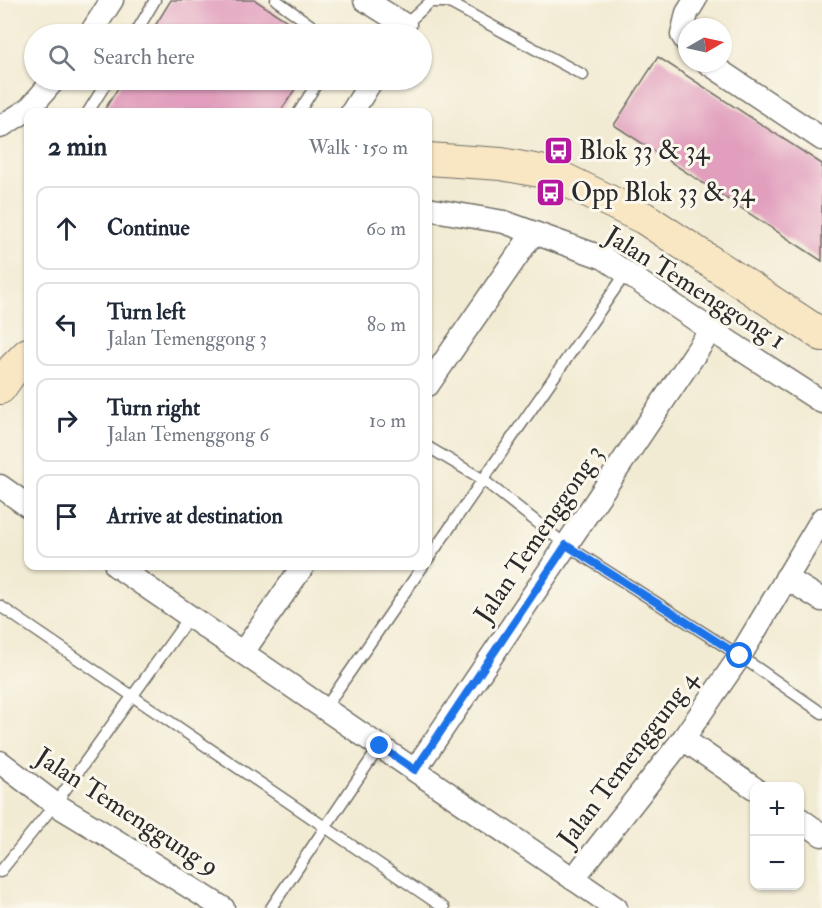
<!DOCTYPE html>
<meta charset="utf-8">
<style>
body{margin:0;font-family:"IM FELL Double Pica",serif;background:#f2f2f3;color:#1f2937}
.controls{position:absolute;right:18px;bottom:18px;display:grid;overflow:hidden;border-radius:12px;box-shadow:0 2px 4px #0004}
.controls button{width:54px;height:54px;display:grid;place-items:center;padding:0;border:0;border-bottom:2px solid #e0e1e3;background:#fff;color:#1f2937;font:30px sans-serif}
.compass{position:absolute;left:678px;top:18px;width:54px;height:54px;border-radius:50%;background:#fff;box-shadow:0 2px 4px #0004;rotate:81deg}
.stop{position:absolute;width:18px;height:18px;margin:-14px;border:4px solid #1a73e8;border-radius:50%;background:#fff}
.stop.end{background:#1a73e8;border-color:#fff;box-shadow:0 2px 6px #0008}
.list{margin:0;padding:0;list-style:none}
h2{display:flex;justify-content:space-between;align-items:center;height:78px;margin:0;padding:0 24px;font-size:26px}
h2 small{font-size:20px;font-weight:400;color:#747a83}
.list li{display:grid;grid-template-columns:39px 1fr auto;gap:18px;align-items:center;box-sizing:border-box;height:84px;margin:0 12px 12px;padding:0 12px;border:2px solid #e0e1e3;border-radius:12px}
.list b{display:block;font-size:22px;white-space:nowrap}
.list p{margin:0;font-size:20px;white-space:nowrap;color:#747a83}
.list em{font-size:20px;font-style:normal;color:#747a83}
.icon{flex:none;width:33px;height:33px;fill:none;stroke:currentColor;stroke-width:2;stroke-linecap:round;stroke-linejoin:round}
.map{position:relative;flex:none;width:822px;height:908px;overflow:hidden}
.search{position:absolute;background:#fff;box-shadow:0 2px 4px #0004;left:24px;top:24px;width:408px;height:66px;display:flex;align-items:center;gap:15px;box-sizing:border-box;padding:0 21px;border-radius:33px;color:#747a83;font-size:22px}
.panel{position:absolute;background:#fff;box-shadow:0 2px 4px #0004;left:24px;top:108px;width:408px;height:462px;border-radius:12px}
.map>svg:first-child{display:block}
.building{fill:#e19ebd}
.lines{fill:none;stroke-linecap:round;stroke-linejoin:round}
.lane-casing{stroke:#716e66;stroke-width:13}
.street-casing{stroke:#716e66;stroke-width:25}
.secondary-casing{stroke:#716e66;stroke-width:34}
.lane{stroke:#fff;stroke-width:10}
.street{stroke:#fff;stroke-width:22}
.secondary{stroke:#f9e7c3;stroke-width:32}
.route{stroke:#1a73e8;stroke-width:8}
.labels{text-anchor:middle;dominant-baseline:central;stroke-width:6;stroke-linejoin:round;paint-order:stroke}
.poi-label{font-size:26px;fill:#2b2b2b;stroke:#fbf7ec;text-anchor:start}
.street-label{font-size:26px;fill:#2b2b2b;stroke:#fbf7ec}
</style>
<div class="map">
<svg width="822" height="908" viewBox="0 0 822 908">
<rect width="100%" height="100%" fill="#fbf7ec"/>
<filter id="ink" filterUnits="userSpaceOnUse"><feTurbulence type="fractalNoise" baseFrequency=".0167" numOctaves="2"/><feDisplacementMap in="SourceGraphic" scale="12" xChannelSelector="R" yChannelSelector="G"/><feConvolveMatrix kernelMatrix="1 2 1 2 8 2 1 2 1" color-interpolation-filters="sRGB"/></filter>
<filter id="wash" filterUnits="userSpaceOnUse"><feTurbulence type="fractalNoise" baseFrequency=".008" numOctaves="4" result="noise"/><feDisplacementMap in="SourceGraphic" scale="24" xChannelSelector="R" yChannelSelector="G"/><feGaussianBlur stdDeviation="1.35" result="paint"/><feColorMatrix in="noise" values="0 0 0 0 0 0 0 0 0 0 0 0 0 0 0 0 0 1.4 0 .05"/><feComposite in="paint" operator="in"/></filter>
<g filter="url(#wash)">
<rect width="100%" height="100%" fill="#f2ebd3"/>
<g id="blocks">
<g class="building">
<polygon points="171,0 255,0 307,34 150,34"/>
<polygon points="658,57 822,164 822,261 614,125"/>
<polygon points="123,80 301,80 280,112 103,112"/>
</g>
</g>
</g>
<g filter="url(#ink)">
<use href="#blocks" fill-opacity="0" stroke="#716e66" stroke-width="1.5"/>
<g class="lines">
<defs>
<g id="lane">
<polyline points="276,0 323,34"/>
<polyline points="405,25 430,2 448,2 583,75"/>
<polyline points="135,34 155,0"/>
<polyline points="88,112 108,80"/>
<polyline points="299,112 319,80"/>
<polyline points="428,447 482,479 566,545 740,656 822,713"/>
<polyline points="428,559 626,273"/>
<polyline points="0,606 444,908"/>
<polyline points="325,708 423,566"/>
<polyline points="0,872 55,804 190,616"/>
<polyline points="271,908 380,746"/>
</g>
<g id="street">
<polyline points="365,0 405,25 398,34"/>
<polyline points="90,34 112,0"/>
<polyline points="687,43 682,35 687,13 695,0"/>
<polyline points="708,63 822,139"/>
<polyline points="352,112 372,80"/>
<polyline points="0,127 29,109 54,80"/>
<polyline points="428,209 504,222 604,258 711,330 822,402"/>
<polyline points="428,385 533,233"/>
<polyline points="0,486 28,506"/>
<polyline points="116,566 616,908"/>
<polyline points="786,578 822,600"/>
<polyline points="243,652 303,566"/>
<polyline points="683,739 754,788"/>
<polyline points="0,762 55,804 118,842 223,908"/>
<polyline points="415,770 711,330"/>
<polyline points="800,819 822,835"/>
<polyline points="573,879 683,739 740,656 822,519"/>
</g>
<g id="secondary">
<polyline points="428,159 501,164 551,173 644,218 822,335"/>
<polyline points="0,388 14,368 28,354"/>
</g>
</defs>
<use href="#lane" class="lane-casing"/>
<use href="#street" class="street-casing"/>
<use href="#secondary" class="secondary-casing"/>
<use href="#lane" class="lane"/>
<use href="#street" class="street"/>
<use href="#secondary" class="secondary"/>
</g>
</g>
<g class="lines" filter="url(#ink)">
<polyline class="route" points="380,746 415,770 566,545 740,656"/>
</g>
<defs>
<symbol id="bus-square" viewBox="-11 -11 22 22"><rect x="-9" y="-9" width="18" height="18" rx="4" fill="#b5179e" stroke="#fbf7ec"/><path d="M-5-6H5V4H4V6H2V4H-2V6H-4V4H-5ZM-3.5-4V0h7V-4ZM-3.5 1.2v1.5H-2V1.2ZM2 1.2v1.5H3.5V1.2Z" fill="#fff"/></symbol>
</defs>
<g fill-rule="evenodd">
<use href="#bus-square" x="542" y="134" width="33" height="33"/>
<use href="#bus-square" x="534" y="176" width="33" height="33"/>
</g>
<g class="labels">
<g class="poi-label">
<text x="579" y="151">Blok 33 &amp; 34</text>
<text x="571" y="193">Opp Blok 33 &amp; 34</text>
</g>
<g class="street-label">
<text transform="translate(695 288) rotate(32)">Jalan Temenggong 1</text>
<text transform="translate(539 534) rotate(-56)">Jalan Temenggong 3</text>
<text transform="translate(628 759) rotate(-53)">Jalan Temenggung 4</text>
<text transform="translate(127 812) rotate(33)">Jalan Temenggung 9</text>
</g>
</g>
</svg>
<div class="controls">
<button>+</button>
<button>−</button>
</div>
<svg class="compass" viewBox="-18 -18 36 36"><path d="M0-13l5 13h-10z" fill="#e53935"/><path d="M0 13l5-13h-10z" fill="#747a83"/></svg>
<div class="stop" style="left:740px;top:656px"></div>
<div class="stop end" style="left:380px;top:746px"></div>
<div class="search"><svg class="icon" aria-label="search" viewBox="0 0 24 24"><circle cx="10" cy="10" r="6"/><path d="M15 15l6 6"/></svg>Search here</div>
<section class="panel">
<h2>2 min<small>Walk · 150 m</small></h2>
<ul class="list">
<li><svg class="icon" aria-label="ahead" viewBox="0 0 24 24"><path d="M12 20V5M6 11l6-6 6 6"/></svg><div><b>Continue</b></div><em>60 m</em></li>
<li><svg class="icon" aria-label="left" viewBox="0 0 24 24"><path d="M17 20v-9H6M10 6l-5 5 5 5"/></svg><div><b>Turn left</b><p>Jalan Temenggong 3</p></div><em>80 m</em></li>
<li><svg class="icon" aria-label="right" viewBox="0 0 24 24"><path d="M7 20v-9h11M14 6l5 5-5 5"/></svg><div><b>Turn right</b><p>Jalan Temenggong 6</p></div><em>10 m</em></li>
<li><svg class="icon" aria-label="arrive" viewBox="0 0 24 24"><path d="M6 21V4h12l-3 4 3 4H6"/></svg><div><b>Arrive at destination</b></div></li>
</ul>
</section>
</div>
